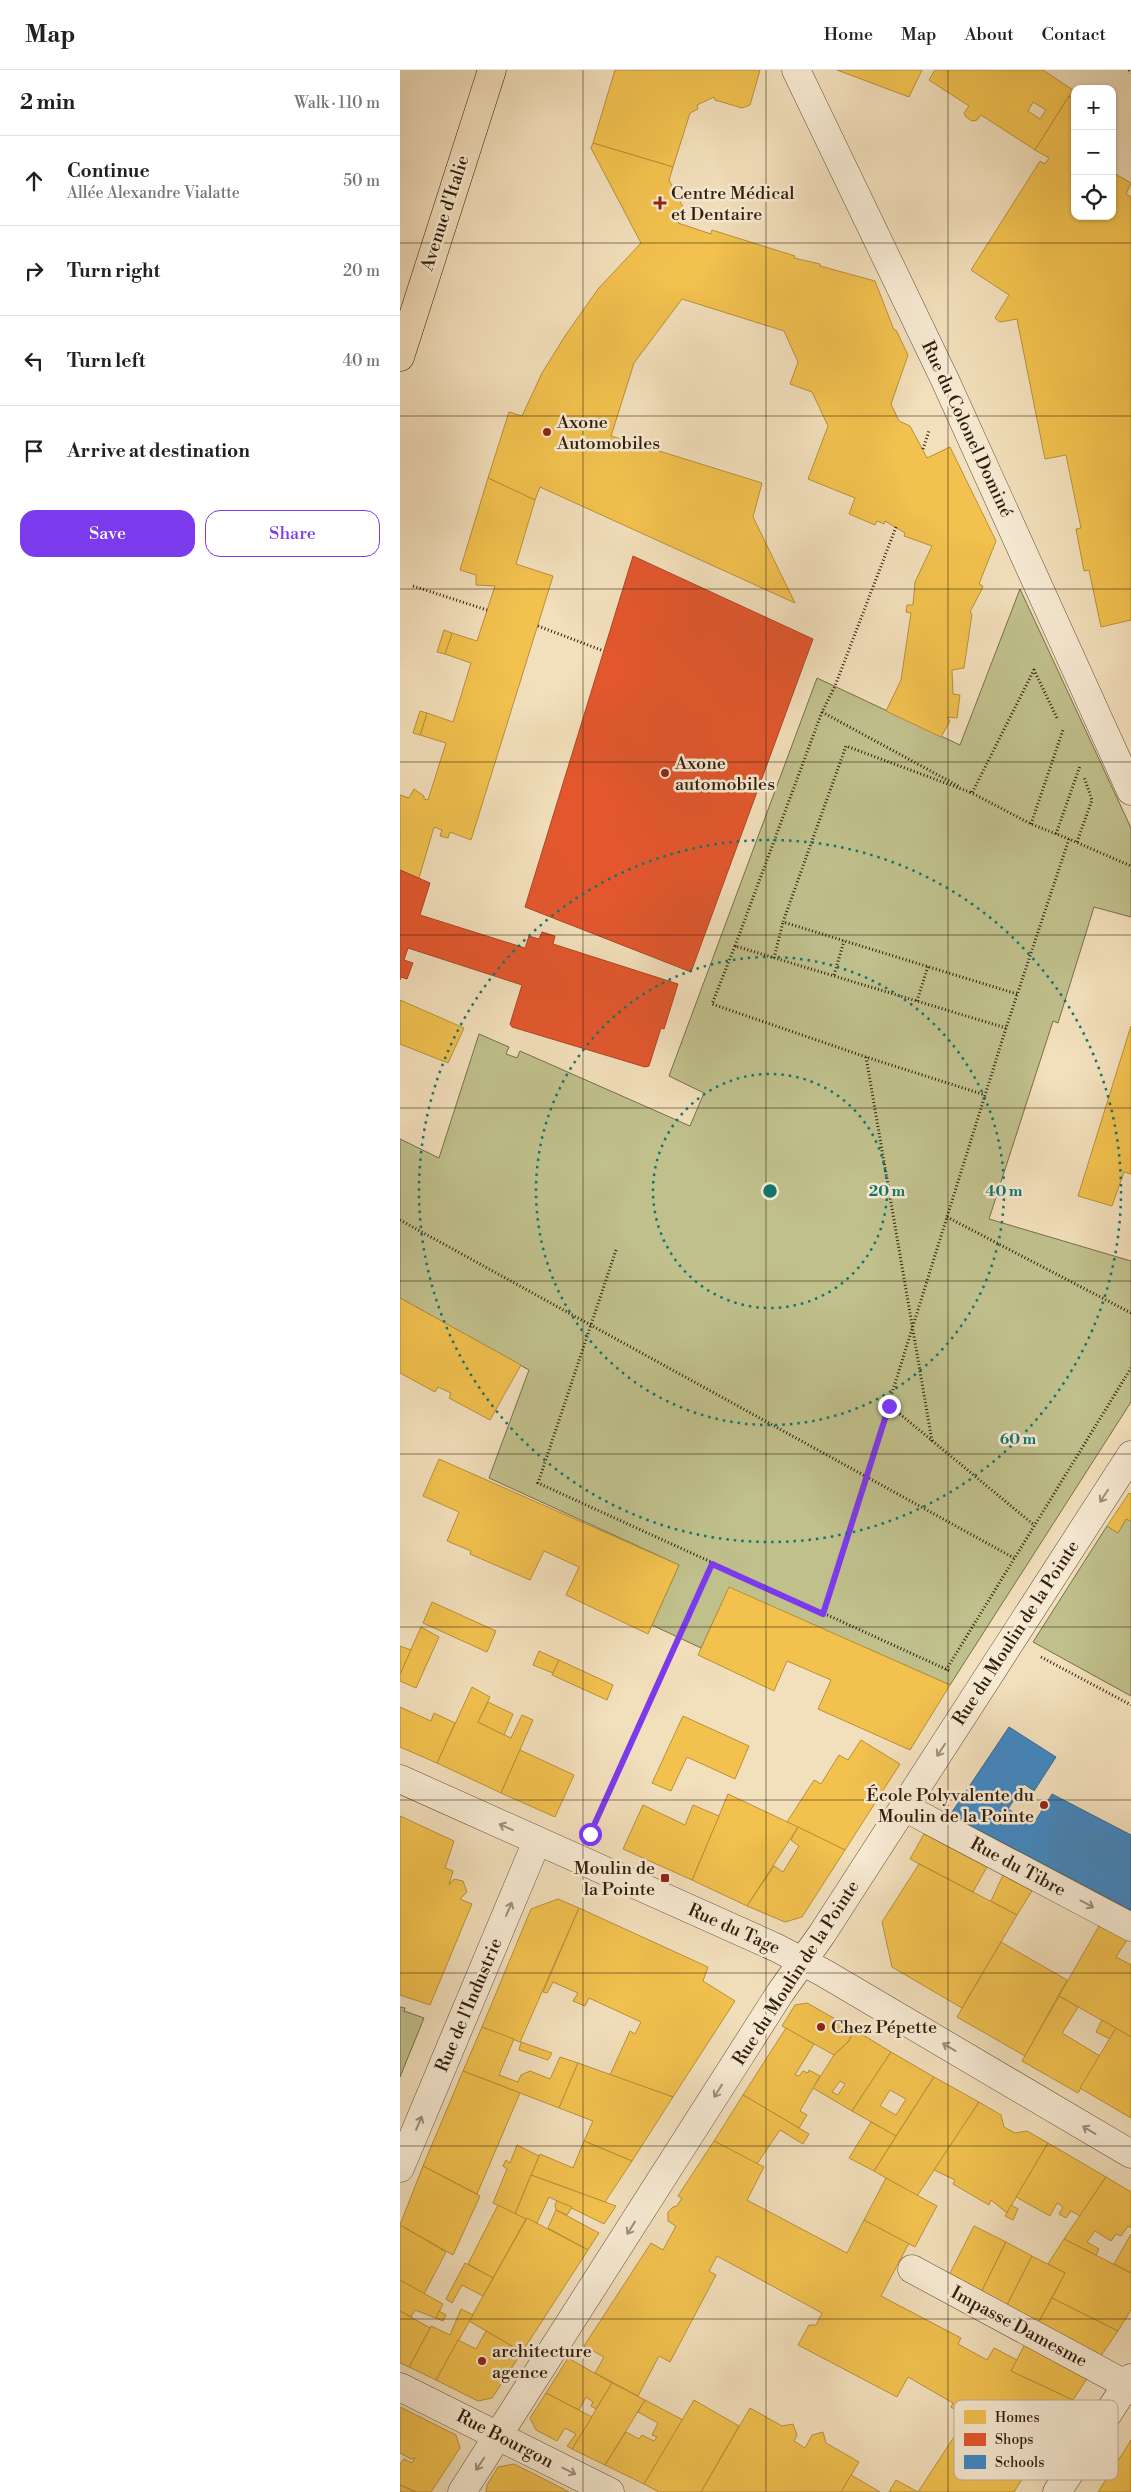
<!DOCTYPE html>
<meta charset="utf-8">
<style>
body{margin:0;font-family:"Libre Bodoni",serif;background:#f2f2f2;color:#202124}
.controls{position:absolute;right:15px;top:15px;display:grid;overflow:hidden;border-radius:10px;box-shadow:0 1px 4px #0004}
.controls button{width:45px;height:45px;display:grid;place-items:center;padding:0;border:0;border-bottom:1px solid #e0e0e0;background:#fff;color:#202124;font:25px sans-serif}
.stop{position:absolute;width:15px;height:15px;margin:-11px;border:4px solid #7c3aed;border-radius:50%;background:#fff}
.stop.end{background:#7c3aed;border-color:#fff;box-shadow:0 1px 5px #0008}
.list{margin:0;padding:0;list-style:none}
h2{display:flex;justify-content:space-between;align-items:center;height:65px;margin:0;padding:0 20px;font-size:21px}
h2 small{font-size:16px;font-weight:400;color:#757577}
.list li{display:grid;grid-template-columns:32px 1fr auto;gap:15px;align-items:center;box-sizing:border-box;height:90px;padding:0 20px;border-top:1px solid #e0e0e0}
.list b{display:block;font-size:19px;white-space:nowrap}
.list p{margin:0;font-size:16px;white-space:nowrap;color:#757577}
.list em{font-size:16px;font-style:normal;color:#757577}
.actions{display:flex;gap:10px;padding:15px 20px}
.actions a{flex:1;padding:11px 0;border:1px solid #7c3aed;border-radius:15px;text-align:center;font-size:18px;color:#7c3aed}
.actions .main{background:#7c3aed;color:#fff}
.icon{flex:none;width:28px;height:28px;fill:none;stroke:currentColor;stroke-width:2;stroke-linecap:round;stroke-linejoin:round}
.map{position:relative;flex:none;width:731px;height:2422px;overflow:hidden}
header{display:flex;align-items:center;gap:30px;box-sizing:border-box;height:70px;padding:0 25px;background:#fff;border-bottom:1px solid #e0e0e0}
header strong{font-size:24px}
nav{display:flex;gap:28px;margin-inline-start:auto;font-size:18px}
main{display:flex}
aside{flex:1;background:#fff}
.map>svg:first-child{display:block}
.green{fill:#c0c08c;stroke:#786e4c}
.homes{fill:#f2c14e;stroke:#b8903a;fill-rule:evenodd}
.shops{fill:#e4572e;stroke:#ae4624}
.schools{fill:#3f88c5;stroke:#3b688d}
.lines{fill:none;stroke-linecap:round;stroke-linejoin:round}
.minor-casing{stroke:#614e37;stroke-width:29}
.major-casing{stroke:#311d0b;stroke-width:29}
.path{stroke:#311d0b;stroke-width:3;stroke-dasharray:1 2.5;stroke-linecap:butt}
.minor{stroke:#f7ead3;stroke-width:28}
.major{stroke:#f2dfbb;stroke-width:28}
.oneway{stroke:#9e8e79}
.route{stroke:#7c3aed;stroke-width:6}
.grid{fill:none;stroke:#311d0b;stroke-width:1;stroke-opacity:0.55}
.ring{fill:none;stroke:#0f766e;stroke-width:2.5;stroke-dasharray:2.5 5}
.poi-dot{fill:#8f2418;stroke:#f7ead3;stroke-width:2}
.labels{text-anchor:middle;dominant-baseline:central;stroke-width:5;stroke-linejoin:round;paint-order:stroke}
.poi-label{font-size:18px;fill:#311d0b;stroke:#f7ead3;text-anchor:start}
.street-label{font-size:18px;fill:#311d0b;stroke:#f7ead3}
.key{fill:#f7ead3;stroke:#bcac97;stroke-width:1}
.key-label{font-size:14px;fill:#311d0b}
.centre{fill:#0f766e;stroke:#f7ead3;stroke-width:2.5}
.ring-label{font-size:15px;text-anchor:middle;font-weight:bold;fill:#0f766e;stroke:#f7ead3;stroke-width:5;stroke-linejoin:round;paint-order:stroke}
</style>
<header>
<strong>Map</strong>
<nav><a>Home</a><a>Map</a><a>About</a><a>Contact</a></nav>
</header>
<main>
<aside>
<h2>2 min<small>Walk · 110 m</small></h2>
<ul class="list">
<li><svg class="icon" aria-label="ahead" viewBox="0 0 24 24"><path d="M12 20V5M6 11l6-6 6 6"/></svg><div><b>Continue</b><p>Allée Alexandre Vialatte</p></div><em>50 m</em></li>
<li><svg class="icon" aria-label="right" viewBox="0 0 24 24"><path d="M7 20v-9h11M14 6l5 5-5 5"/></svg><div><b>Turn right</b></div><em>20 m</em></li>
<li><svg class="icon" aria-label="left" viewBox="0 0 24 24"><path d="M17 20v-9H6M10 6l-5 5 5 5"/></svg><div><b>Turn left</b></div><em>40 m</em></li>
<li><svg class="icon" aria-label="arrive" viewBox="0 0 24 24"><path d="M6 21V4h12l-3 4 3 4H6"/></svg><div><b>Arrive at destination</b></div></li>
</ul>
<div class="actions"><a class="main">Save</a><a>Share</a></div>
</aside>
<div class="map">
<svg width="731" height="2422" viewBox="0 0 731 2422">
<rect width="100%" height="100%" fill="#f2dfbb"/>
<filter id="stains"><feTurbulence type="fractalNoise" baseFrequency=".004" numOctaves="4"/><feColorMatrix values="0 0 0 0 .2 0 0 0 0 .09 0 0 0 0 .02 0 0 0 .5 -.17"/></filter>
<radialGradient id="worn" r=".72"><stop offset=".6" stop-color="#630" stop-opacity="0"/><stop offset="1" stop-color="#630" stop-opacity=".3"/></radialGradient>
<g class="green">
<polygon points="620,519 731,758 731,847 694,837 658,953 653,951 589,1149 731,1191 731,1332 550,1615 329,1518 301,1578 252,1555 279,1495 89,1408 129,1300 0,1228 0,1069 39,1088 79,964 109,977 106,984 117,988 120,981 290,1056 304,1023 269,1006 417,608 560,675"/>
<polygon points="726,1449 731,1451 731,1626 633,1572 707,1456 718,1463"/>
<polygon points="0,1937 5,1938 4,1941 24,1948 0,2007"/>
</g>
<g class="homes">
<polygon points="215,0 360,0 350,35 342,38 315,30 314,27 297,35 298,39 290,43 273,97 193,73"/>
<polygon points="437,0 522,0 509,27"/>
<path d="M 535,0 L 643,0 L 673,20 L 635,80 L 581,45 L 577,50 L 572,51 L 566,47 L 564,43 L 569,36 L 529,10 ZM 633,32 L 646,40 L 640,49 L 628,41 Z"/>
<polygon points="669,26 675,29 675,146 712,146 712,102 731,113 726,124 731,127 731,550 701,557 689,500 684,501 676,459 681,458 666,385 645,389 617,249 600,252 595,248 609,225 571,200 640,91 645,94 649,88 635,80"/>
<polygon points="193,73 273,97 269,110 283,137 278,153 311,164 312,160 395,186 394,188 420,194 420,196 475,211 494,260 496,260 508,285 491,334 499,351 510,356 527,388 550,377 596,471 579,514 583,516 582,519 570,542 572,544 564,598 552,600 553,624 560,625 557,648 547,647 550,651 541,667 486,641 501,610 511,543 506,542 507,535 513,535 515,512 532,476 504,466 505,463 485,451 484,454 477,451 475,455 449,444 455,428 408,409 428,356 412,322 390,314 398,292 384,261 282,229 234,293 211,366 362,413 353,447 395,533 140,417 135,430 88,408 109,342 122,346 142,303 165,266 198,219 241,173 191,78"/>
<polygon points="88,408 135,430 116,494 153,506 71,770 50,762 48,768 40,766 42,760 34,757 19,808 0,800 0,725 9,728 14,719 24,726 24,729 28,730 46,673 20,665 27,643 53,652 71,593 45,584 52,563 77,571 95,516 76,515 76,505 60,500"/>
<polygon points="44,560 52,563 45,584 37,582"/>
<polygon points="20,641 27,643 20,665 13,663"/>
<polygon points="0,930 64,958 48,993 0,974"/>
<polygon points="731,956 731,1104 724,1102 712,1136 678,1126"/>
<polygon points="0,1228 121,1295 90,1350 49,1328 51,1323 38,1317 35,1322 0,1303"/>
<polygon points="39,1389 279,1495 248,1564 166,1525 179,1497 144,1481 130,1510 70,1484 71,1481 47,1471 59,1442 23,1426"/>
<polygon points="729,1423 731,1424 731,1451 726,1449 718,1463 707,1456"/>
<polygon points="329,1517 550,1615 510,1680 418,1639 431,1610 387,1591 374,1621 298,1585"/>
<polygon points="32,1532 96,1561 87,1582 23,1553"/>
<polygon points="21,1557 39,1567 16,1618 0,1611 0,1604"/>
<polygon points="0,1576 11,1580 0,1604"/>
<polygon points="139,1581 159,1590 153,1603 133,1595"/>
<polygon points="159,1590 213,1615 207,1630 152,1605"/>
<polygon points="72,1617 90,1627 78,1652 111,1668 122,1645 133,1650 101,1723 37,1693"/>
<polygon points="88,1632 113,1644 104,1665 78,1652"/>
<polygon points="0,1637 31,1651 34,1643 55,1653 37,1693 0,1677"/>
<polygon points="283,1646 349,1676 335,1709 287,1687 271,1721 252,1713"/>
<polygon points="461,1670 500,1694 445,1780 387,1752 414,1710 421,1714 439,1685 448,1690"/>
<polygon points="120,1680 174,1705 155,1747 101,1723"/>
<polygon points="328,1724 398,1757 347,1836 292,1810"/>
<polygon points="243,1735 285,1755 293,1735 319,1746 292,1810 223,1779"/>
<polygon points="0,1746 54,1771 45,1798 53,1801 49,1815 54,1809 63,1811 67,1822 60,1829 72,1834 30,1935 0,1925"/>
<polygon points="398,1757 445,1780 402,1847 385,1852 347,1836 374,1796 383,1802 399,1776 391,1770"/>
<polygon points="524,1764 587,1797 573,1822 510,1789"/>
<polygon points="519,1794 617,1845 562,1938 492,1897 482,1852"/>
<polygon points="603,1805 632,1821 617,1845 591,1831"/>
<polygon points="158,1829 179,1838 120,1972 82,1957 131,1839"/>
<polygon points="179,1838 308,1897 303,1911 335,1931 273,2027 210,2005 230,1961 235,1964 241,1952 189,1928 185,1936 173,1931 178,1923 153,1912 147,1923 143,1922"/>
<polygon points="699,1856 727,1870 716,1887 731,1895 731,1967 659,1926"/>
<polygon points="601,1872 667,1910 625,1986 557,1947"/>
<polygon points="659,1926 678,1937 662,1963 700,1986 678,2023 622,1991"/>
<polygon points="407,1933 455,1960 448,1972 434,1985 382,1956 395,1935"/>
<polygon points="702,1950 716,1958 710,1969 696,1962"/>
<polygon points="82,1957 114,1969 99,2005 118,2012 121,2005 130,2001 150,2009 160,1987 178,1993 159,2038 63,2001"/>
<polygon points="386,1958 414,1974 395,2005 399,2006 403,2001 408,2003 409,2000 420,2006 400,2041 407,2045 399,2058 343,2025"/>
<polygon points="716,1958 731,1967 731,2048 680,2018"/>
<path d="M 455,1960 L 491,1982 L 452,2041 L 413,2018 L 434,1985 L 448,1972 ZM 440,2011 L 445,2014 L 438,2025 L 432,2022 Z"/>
<polygon points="121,1972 152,1983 148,1990 119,1980"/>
<path d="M 491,1982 L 534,2007 L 496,2066 L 452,2041 ZM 490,2020 L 506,2029 L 496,2045 L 480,2036 Z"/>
<polygon points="178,1993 273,2027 232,2091 184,2071 193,2051 159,2038"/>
<polygon points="63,2001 120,2023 77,2124 23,2096"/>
<polygon points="534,2007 579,2032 517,2126 474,2101"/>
<polygon points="343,2025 409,2064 403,2074 380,2060 357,2094 314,2071"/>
<polygon points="579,2032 601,2045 604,2057 615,2063 627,2061 648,2073 607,2143 591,2130 589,2135 553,2114 555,2110 534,2100"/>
<polygon points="471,2052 496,2066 474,2101 449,2088"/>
<polygon points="184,2071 232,2091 205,2132 131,2105 140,2084 173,2098"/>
<polygon points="314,2071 364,2097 347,2130 447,2183 464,2150 509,2173 481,2226 561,2268 558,2274 587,2290 594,2278 617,2290 611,2301 673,2330 614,2422 489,2422 496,2410 518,2422 567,2347 551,2337 553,2333 508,2307 497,2327 398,2275 409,2255 416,2255 422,2243 317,2186 309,2201 316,2205 270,2292 259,2286 238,2326 195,2303 204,2287 184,2276 251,2173 263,2180 276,2156 268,2151 268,2142 273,2137 277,2136 282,2128 278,2126"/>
<polygon points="648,2073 706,2107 680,2146 671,2141 666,2148 659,2144 663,2137 657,2133 650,2146 616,2127"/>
<polygon points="117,2075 139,2086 115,2144 93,2133 107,2099 103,2096 106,2090 110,2093"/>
<polygon points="23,2096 80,2126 53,2185 0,2155"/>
<polygon points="131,2105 205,2132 216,2136 204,2154 149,2127 137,2153 126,2149 115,2144"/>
<polygon points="706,2107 731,2122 731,2158 728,2156 721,2166 716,2164 711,2171 695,2161 687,2172 699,2179 696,2185 664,2169"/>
<polygon points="486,2108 537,2136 515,2177 464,2150"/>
<polygon points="157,2131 172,2137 167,2145 156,2140 155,2135"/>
<polygon points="98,2135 126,2149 93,2208 68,2194"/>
<polygon points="611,2135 618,2139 613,2150 605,2146"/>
<polygon points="156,2140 199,2163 188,2180 148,2158"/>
<polygon points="127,2148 188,2180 122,2282 69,2251"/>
<polygon points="0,2155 46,2182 24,2224 0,2210"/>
<polygon points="574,2156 606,2172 580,2225 548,2207"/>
<polygon points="731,2164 731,2203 714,2194"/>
<polygon points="664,2169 731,2203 731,2240 718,2261 652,2228 665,2203 648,2194"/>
<polygon points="606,2172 632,2186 605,2239 580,2225"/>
<polygon points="632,2186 665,2203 637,2255 605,2239"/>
<polygon points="65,2193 93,2208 83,2226 62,2215 52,2233 46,2229"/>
<polygon points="0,2210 43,2234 36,2248 15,2240 11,2247 0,2241"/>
<polygon points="652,2228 718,2261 700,2287 637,2255"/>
<polygon points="61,2239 73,2245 36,2310 9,2297 31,2256 50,2265"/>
<polygon points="0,2241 30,2258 9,2297 0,2293"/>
<polygon points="39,2241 46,2245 43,2251 36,2248"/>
<polygon points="86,2261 122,2282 92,2328 78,2331 36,2310 58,2270 76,2279"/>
<polygon points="626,2272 690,2304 673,2330 611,2301"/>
<polygon points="168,2288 212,2313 196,2339 191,2336 193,2332 186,2327 179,2340 146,2323"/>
<polygon points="212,2313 245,2330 205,2395 172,2379"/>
<polygon points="146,2323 192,2347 172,2379 167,2376 176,2364 165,2358 157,2371 136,2360 130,2348"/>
<polygon points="245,2330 283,2350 244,2414 205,2395 226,2362 239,2369 242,2365 254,2371 257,2367 252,2365 258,2353 238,2342"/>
<polygon points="294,2330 339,2356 301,2422 259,2422 244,2414"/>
<polygon points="0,2337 56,2365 60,2378 31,2422 16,2422 0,2415 0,2394 4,2389 12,2393 15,2388 11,2389 0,2383"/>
<polygon points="350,2338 382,2356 393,2354 397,2365 394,2371 405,2378 412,2365 423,2362 426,2373 459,2392 441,2422 301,2422"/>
<polygon points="731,2370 731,2422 698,2422 728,2375"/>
<polygon points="114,2394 142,2408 169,2422 86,2422 87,2415 98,2397"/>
<polygon points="451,2405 480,2422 441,2422"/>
<polygon points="0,2415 16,2422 0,2422"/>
</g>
<g class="shops">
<polygon points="233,486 413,569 291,902 125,837"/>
<polygon points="0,800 30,813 20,845 125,878 129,866 139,869 142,862 155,866 153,874 278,914 264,959 261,958 249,996 245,997 112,957 110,954 122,915 8,878 4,890 13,893 7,909 1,907 0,910"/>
</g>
<polygon class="schools" points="609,1657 656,1687 634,1721 624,1714 608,1739 633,1755 652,1724 731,1765 731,1840 550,1745"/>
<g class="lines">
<defs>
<g id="minor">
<polyline points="396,0 545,310 731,721"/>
<polyline points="0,1709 377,1878 424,1903 731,2084"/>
<polyline points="504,1737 731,1857"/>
<polyline points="0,2098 137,1771"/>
<polyline points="512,2199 727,2315"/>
<polyline points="0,2317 210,2422"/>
<polyline points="62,2422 380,1923 422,1864 731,1385"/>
<polyline points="657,2422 731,2308"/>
</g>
<polyline id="major" points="0,287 92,0"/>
</defs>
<use href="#minor" class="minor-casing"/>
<use href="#major" class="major-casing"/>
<g class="path">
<polyline points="729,0 731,3"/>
<polyline points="523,379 529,361"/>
<polyline points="496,457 435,616 422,642 560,717"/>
<polyline points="13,516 87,540"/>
<polyline points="138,556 201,580"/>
<polyline points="422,642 335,876 606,958"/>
<polyline points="570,722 631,754 669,769"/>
<polyline points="631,754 663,660"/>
<polyline points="656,764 680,696"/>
<polyline points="677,772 692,730 684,707"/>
<polyline points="335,876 312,934 466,987"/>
<polyline points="374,888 383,852"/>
<polyline points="434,905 444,871"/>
<polyline points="617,924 383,852 446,676 572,723 634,600 658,650"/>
<polyline points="517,931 528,896"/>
<polyline points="547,1147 731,1243"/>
<polyline points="0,1150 614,1488"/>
<polyline points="216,1180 138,1413 550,1601"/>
<polyline points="489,1335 634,1455"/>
<polyline points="532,1371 466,987 585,1025"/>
<polyline points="423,1544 606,958 669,769 731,796"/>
<polyline points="641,1587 731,1635"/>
<polyline points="546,1600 731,1298"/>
<polyline points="193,1757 312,1494"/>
</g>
<use href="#minor" class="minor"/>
<use href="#major" class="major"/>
</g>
<defs><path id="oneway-shaft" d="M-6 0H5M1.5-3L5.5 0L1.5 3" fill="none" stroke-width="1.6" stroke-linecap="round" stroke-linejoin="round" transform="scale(1.25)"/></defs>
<g class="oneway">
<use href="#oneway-shaft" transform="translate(704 1426) rotate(123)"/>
<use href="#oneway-shaft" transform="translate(541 1680) rotate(123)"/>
<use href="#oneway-shaft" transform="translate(106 1757) rotate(-156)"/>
<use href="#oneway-shaft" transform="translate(687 1834) rotate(28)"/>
<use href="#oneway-shaft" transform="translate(109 1839) rotate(-67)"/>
<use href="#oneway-shaft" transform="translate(549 1977) rotate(-149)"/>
<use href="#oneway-shaft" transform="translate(318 2021) rotate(122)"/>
<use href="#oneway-shaft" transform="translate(19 2053) rotate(-67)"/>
<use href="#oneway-shaft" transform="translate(689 2060) rotate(-149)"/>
<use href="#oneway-shaft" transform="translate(231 2158) rotate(122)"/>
<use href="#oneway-shaft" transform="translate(80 2394) rotate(124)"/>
<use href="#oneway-shaft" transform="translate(169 2401) rotate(27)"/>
</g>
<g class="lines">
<polyline class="route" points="190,1764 312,1494 423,1544 489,1336"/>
</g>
<path class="grid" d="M 183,0 L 183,2422M 366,0 L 366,2422M 548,0 L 548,2422M 0,173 L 731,173M 0,346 L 731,346M 0,519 L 731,519M 0,692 L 731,692M 0,865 L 731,865M 0,1038 L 731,1038M 0,1211 L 731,1211M 0,1384 L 731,1384M 0,1557 L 731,1557M 0,1730 L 731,1730M 0,1903 L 731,1903M 0,2076 L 731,2076M 0,2249 L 731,2249"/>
<g class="ring">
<circle cx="370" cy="1121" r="117"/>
<circle cx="370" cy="1121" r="234"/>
<circle cx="370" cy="1121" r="351"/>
</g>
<g class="poi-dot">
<path d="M257.5 125.5h5v5h5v5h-5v5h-5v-5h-5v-5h5z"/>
<circle cx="147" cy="362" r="5"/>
<circle cx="265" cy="703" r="5"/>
<circle cx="644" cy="1735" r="5"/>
<rect x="260" y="1803" width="10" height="10" rx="2.5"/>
<circle cx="421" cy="1957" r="5"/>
<circle cx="82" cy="2291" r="5"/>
</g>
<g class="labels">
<g class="poi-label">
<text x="271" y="123">Centre Médical<tspan x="271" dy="21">et Dentaire</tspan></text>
<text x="157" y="352">Axone<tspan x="157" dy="21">Automobiles</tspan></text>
<text x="275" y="693">Axone<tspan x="275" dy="21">automobiles</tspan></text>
<text x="634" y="1725" text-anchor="end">École Polyvalente du<tspan x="634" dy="21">Moulin de la Pointe</tspan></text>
<text x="255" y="1798" text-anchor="end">Moulin de<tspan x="255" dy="21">la Pointe</tspan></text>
<text x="431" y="1957">Chez Pépette</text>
<text x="92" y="2281">architecture<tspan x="92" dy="21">agence</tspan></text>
</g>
<g class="street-label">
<text transform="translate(45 143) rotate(-72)">Avenue d'Italie</text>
<text transform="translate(567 359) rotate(65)">Rue du Colonel Dominé</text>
<text transform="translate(616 1563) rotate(-57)">Rue du Moulin de la Pointe</text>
<text transform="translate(618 1797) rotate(28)">Rue du Tibre</text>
<text transform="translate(334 1859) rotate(24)">Rue du Tage</text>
<text transform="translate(396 1903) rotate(-57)">Rue du Moulin de la Pointe</text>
<text transform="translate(69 1935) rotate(-67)">Rue de l'Industrie</text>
<text transform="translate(619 2257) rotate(28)">Impasse Damesme</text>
<text transform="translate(105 2369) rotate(27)">Rue Bourgon</text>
</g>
</g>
<rect x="554" y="2330" width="164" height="80" rx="8" class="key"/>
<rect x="564" y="2340" width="22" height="14" fill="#f2c14e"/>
<rect x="564" y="2363" width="22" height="13" fill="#e4572e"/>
<rect x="564" y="2385" width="22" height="14" fill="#3f88c5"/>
<g class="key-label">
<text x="595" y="2352">Homes</text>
<text x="595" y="2374">Shops</text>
<text x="595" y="2397">Schools</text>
</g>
<circle cx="370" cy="1121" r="8" class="centre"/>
<g class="ring-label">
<text x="487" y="1126">20 m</text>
<text x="604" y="1126">40 m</text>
<text x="618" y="1374">60 m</text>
</g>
<rect width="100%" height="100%" filter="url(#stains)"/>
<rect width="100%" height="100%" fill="url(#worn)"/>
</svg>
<div class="controls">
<button>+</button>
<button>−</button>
<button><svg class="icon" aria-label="locate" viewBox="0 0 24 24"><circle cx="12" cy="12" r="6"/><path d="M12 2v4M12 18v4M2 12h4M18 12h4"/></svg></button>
</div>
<div class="stop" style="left:190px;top:1764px"></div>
<div class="stop end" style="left:489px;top:1336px"></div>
</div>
</main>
